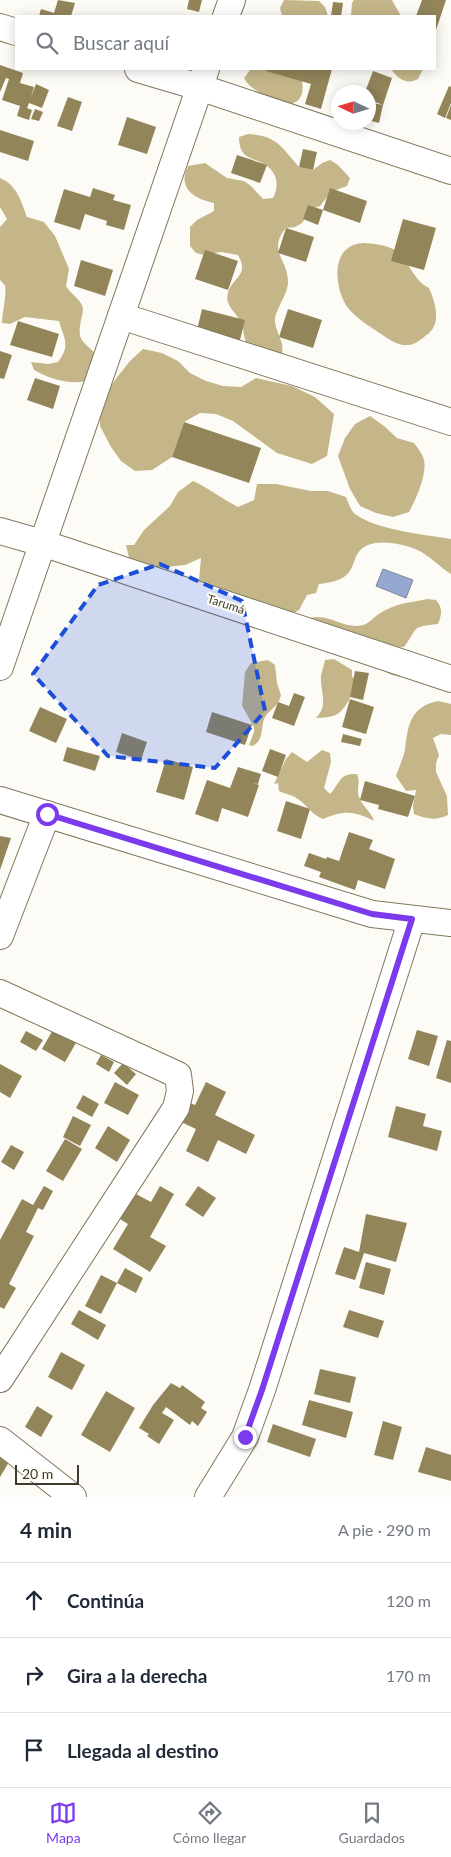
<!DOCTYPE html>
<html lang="es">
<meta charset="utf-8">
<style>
body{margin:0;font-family:Lato,sans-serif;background:#f2f2f3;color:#1f2937}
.compass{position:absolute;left:331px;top:85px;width:45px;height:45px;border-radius:50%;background:#fff;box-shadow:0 2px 12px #0003;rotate:274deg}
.scale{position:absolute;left:15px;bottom:12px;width:64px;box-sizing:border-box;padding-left:5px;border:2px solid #3f3b2e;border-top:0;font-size:14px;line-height:18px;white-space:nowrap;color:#3f3b2e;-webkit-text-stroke:4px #fdfbf5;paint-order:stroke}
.stop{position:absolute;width:15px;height:15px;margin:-11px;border:4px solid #7c3aed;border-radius:50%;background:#fff}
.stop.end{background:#7c3aed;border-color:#fff;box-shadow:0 1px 5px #0008}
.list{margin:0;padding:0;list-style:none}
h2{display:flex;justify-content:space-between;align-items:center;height:65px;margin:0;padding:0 20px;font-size:21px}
h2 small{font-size:16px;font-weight:400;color:#747a83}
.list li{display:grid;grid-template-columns:32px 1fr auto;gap:15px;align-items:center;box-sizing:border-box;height:75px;padding:0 20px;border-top:1px solid #e0e1e3}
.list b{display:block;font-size:19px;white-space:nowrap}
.list em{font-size:16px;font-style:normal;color:#747a83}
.icon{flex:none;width:28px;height:28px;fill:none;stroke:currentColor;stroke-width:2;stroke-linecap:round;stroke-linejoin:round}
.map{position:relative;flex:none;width:451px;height:1497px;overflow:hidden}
.search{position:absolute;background:#fff;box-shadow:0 2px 12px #0003;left:15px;right:15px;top:15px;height:55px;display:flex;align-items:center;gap:12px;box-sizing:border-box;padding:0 18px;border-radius:0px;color:#747a83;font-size:19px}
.sheet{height:290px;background:#fff}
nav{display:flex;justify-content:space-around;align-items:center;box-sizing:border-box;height:70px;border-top:1px solid #e0e1e3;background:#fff;font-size:14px;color:#747a83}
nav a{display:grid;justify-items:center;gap:2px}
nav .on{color:#7c3aed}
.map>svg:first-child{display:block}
.forest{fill:#c4b689}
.water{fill:#95a8d1;stroke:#7b87a0}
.building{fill:#93855a}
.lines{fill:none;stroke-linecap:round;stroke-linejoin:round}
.minor-casing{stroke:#81775b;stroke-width:28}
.minor{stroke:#fff;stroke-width:26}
.route{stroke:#7c3aed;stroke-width:6}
.marked{fill:#1d4ed8;fill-opacity:0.2;stroke:#1d4ed8;stroke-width:4;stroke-dasharray:10 6;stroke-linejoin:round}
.labels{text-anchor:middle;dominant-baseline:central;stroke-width:4.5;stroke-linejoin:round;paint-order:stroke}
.street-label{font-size:12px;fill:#3f3b2e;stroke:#fdfbf5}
</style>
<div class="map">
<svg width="451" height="1497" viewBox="0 0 451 1497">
<rect width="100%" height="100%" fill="#fdfbf5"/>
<g class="forest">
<polygon points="284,0 319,1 325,7 328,16 282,16 280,8"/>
<polygon points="354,0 392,0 401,16 351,16 352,3"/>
<path d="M 251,69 L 275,69 L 276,71 L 302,81 C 304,91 302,102 290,104 C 276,99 251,93 244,78 Z"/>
<path d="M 391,69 L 423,69 L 418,79 C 407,85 398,79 391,69 Z"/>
<path d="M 248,134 C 278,136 281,147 299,167 L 313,170 L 322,163 L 330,160 L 338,165 L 350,178 L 347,186 L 331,192 L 320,206 L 311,209 L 302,223 L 295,227 L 286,228 C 267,251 288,259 288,282 C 288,295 274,311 275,322 C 276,329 280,337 282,344 C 283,350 282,357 281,364 L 251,353 C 249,349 246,344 245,339 C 243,334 244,329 242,324 C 237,313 224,306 228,293 C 232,277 250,276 238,255 L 221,252 L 204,255 L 196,253 L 190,246 L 190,227 L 197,220 L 214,211 L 214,203 C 194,199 177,188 188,166 L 205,163 L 227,178 L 244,181 L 251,186 L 263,199 L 273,198 C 279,187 278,174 267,166 C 261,161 252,160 245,155 C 240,150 239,143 239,137 Z"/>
<path d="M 0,178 C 17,185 21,201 27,217 L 44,222 L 55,236 L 69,269 L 66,286 C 70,294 81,299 83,308 C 83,311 82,317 81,320 C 77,341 82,340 96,354 L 91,379 C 75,387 49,379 34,370 L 31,362 L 48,364 L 58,362 C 71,345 64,339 59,321 L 25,317 L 10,324 L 2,323 C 2,315 7,292 5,286 C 4,284 2,282 0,280 L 0,227 L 7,219 L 0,207 Z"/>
<path d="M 366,243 C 375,244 385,245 393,249 C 409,258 412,280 429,288 C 435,302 442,323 428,334 C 422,338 416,345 408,345 C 399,346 392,341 384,336 C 371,327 358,320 348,308 C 337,294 331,260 348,248 C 353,244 360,243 366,243 Z"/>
<polygon points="143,349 162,353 178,361 190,373 206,381 223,386 241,387 256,378 292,386 315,397 334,414 327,456 312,464 277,453 233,421 216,414 200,413 184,422 172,457 152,470 135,471 121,461 111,447 100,426 100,408 107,391 118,376 130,361"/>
<path d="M 370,416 L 384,426 L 397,438 L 414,443 C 417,447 421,452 423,457 C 429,471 416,499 409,512 L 393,517 L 376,513 L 360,506 L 350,489 L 338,456 L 345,438 L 355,424 Z"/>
<path d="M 193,481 C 209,488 222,499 238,507 L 254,500 L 257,484 L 276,484 L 311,491 L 328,491 L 346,497 C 348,502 351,511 355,514 C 379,531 423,534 451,539 L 451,574 C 441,568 433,559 423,553 C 408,544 370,535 358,553 C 355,557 354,563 352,567 C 346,581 332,582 319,584 L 316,593 L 307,595 L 299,610 L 280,621 L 198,591 L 201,558 L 185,565 L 148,569 L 130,562 L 126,545 L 134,545 L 144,530 L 170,506 L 178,492 Z"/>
<path d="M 428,599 L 436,600 C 443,608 442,614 438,624 C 410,627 419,627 404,647 L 394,648 L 409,672 L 402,677 C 392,676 386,673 378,666 L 304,620 C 326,611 337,626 356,626 C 366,626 370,621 376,616 C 382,611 394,606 401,604 C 409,602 419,601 428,599 Z"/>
<path d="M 334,659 L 352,670 L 352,676 L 356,682 C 350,690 352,694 349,700 C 339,717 334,717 316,718 C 329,705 320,692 321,676 C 322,671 324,665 325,660 Z"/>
<path d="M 268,660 L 275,665 L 277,683 L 281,695 C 279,706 270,709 265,717 C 260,727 265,739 253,746 L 249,745 L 254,732 L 254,727 L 242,706 L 245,672 L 251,663 Z"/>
<path d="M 438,701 L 451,704 L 451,735 L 441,734 L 433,738 L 439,755 L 436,763 L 436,772 L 447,796 L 448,815 C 435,821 427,819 414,814 L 413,806 L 416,790 L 406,791 L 396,776 C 399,767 403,759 405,750 C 408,725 410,707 438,701 Z"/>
<path d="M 322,750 L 330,753 L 331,762 L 324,788 L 330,794 C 341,782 339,773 357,774 C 361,784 356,789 359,797 C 362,806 371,811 374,821 C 354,811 344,810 323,819 C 312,815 307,805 298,799 C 293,795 285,794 279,791 L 278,783 L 274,784 L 286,759 L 292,752 L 307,762 Z"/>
</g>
<polygon class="water" points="383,569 413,580 406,598 376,586"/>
<g class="building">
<polygon points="58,0 75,3 71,16 39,16 41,9 54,13"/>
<polygon points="189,0 202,0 199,12 187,9"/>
<polygon points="422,0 446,0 435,33 435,16 416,16"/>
<polygon points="333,2 343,3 341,16 331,16"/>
<polygon points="0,65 23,73 20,83 34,87 31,97 36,84 49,90 42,108 29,103 27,108 32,110 29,120 17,116 20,106 2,100 9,79 6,78 0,92"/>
<polygon points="267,69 332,69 321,109 305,104 311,84 266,71"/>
<polygon points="373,71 392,78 383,105 379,123 368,120 368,102 383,105 368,99 368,92 365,92"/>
<polygon points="449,86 451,87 451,103 445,118 437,114"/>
<polygon points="68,97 82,102 72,131 57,126"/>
<polygon points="451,105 451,120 446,118"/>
<polygon points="35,109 43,112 39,121 31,119"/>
<polygon points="127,117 156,127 147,154 118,145"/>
<polygon points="0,130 34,141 28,161 0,152"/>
<polygon points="303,149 317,152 313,170 299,167"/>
<polygon points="237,155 267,165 260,183 231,173"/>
<polygon points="93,188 115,195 113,200 131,205 124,230 106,225 107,221 85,214 80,230 54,222 64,189 90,197"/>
<polygon points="330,188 367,201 360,223 323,210 318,225 303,219 308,205 323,210"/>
<polygon points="403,219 436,228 424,270 391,261"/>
<polygon points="286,228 314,237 306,262 278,253"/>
<polygon points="205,250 238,261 228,290 195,279"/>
<polygon points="81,260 113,270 105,296 74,286"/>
<polygon points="202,309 245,320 240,340 197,330"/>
<polygon points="288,309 322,320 313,348 279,337"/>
<polygon points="18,321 59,334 52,357 10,345"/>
<polygon points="0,351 12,355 4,379 0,378"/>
<polygon points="35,378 60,386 53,409 27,400"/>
<polygon points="184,422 261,448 249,483 172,457"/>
<polygon points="355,671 369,673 363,700 350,697"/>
<polygon points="294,693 305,697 294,726 272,718 278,702 289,706"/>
<polygon points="350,699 374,707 366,734 342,727"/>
<polygon points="40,707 67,719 56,743 29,731"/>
<polygon points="212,712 252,725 245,745 206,732"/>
<polygon points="122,733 147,742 141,760 116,752"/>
<polygon points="343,734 362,739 360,746 341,742"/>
<polygon points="67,747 100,756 95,771 63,761"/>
<polygon points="270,749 286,755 278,777 262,771"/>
<polygon points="166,759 193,767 184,800 156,792"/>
<polygon points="238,767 261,774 258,784 253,783 259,785 248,817 222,808 218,822 195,814 207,780 230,788"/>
<polygon points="365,781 415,796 408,817 378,809 379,805 360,800"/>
<polygon points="286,801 310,809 301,839 277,831"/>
<polygon points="349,832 373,840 369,849 395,859 385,889 358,880 355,890 319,877 321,872 304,866 309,853 326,859 327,857 339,861"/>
<polygon points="0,836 11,838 0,870"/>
<polygon points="58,1021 81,1034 65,1062 42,1049"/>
<polygon points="417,1030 438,1036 429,1066 408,1059"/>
<polygon points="26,1031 43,1040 36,1051 20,1042"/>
<polygon points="447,1040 451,1041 451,1083 436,1078"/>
<polygon points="101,1055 114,1062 109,1072 96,1064"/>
<polygon points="123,1063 136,1074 127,1085 114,1073"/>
<polygon points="0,1064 22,1076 10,1098 0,1092"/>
<polygon points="115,1082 139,1095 128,1115 104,1103"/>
<polygon points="206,1082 226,1092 215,1115 255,1135 246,1154 218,1140 208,1162 186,1151 196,1129 181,1122 190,1103 195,1105"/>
<polygon points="83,1095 99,1104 92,1117 76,1108"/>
<polygon points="396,1106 426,1114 423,1126 442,1131 437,1151 388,1137"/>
<polygon points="73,1116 91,1125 80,1146 63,1137"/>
<polygon points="108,1126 130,1140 117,1162 95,1148"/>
<polygon points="65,1139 82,1149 63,1181 46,1171"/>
<polygon points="11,1145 24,1152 14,1170 1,1162"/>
<polygon points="44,1186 53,1191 43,1210 38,1208 26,1232 34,1236 9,1284 16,1288 4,1309 0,1307 0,1240 22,1199 33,1205"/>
<polygon points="160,1186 174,1194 150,1237 166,1246 150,1272 113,1249 128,1224 120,1219 134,1193 151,1202"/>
<polygon points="198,1186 216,1198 203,1217 185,1205"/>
<polygon points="366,1214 407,1223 396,1262 364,1253 355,1280 335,1274 344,1247 359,1252"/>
<polygon points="366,1262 391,1269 384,1295 359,1288"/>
<polygon points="125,1268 143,1278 136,1293 117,1283"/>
<polygon points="101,1275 117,1283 101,1314 85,1306"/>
<polygon points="79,1310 106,1325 98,1340 71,1324"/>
<polygon points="349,1310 384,1321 378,1338 343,1327"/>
<polygon points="61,1352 85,1365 72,1390 48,1377"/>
<polygon points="320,1369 356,1377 350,1403 314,1394"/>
<polygon points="171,1383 180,1388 182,1385 205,1402 201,1408 207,1412 198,1426 192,1421 190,1425 166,1407 162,1413 174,1420 159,1444 147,1436 149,1434 139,1428 153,1405"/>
<polygon points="106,1391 135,1408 110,1452 81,1435"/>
<polygon points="309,1400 353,1412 346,1438 302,1425"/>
<polygon points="37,1406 53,1416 41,1437 25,1427"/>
<polygon points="383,1421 402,1427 393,1460 374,1455"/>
<polygon points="273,1424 316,1439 310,1457 267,1442"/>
<polygon points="426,1447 451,1455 451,1481 418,1472"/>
<polygon points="0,1457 9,1462 0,1477"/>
</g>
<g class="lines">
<defs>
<g id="minor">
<polyline points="226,16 232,0"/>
<polyline points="0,27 16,32"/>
<polyline points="138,69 199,87 451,171"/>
<polyline points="121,316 451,422"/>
<polyline points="0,531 42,543 451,679"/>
<polyline points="0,667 206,69"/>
<polyline points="0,800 372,914 451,923"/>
<polyline points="0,936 47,814"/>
<polyline points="0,993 178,1075 180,1091 176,1108 0,1379"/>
<polyline points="0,1440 73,1497"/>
<polyline points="208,1497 245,1437 262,1390 412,919"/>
</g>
</defs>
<use href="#minor" class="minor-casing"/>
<use href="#minor" class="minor"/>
</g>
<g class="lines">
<polyline class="route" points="47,814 372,914 412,919 262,1390 245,1437"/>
</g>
<path class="marked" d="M 160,564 L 242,601 L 265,711 L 215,768 L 108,756 L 33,674 L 98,585 Z"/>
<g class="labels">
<g class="street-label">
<text transform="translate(226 604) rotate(18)">Tarumá</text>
</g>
</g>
</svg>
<svg class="compass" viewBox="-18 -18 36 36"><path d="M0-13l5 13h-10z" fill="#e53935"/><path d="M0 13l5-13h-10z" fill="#747a83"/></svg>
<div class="scale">20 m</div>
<div class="stop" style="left:47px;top:814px"></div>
<div class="stop end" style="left:245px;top:1437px"></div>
<div class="search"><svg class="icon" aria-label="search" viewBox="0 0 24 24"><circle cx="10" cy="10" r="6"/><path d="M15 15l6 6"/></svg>Buscar aquí</div>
</div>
<section class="sheet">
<h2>4 min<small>A pie · 290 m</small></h2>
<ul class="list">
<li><svg class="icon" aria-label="ahead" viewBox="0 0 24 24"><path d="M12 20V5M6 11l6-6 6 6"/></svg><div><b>Continúa</b></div><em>120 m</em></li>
<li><svg class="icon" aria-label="right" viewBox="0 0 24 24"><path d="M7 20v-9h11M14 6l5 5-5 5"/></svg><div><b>Gira a la derecha</b></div><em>170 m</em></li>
<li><svg class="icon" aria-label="arrive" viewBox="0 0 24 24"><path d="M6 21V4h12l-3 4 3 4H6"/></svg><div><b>Llegada al destino</b></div></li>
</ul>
</section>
<nav>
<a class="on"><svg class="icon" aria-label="map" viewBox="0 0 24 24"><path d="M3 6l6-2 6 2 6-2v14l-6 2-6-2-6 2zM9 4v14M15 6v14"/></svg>Mapa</a>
<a><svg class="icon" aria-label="directions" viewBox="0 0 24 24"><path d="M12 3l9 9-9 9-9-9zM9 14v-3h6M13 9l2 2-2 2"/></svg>Cómo llegar</a>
<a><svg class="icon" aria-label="saved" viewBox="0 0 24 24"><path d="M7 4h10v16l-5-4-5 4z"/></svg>Guardados</a>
</nav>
